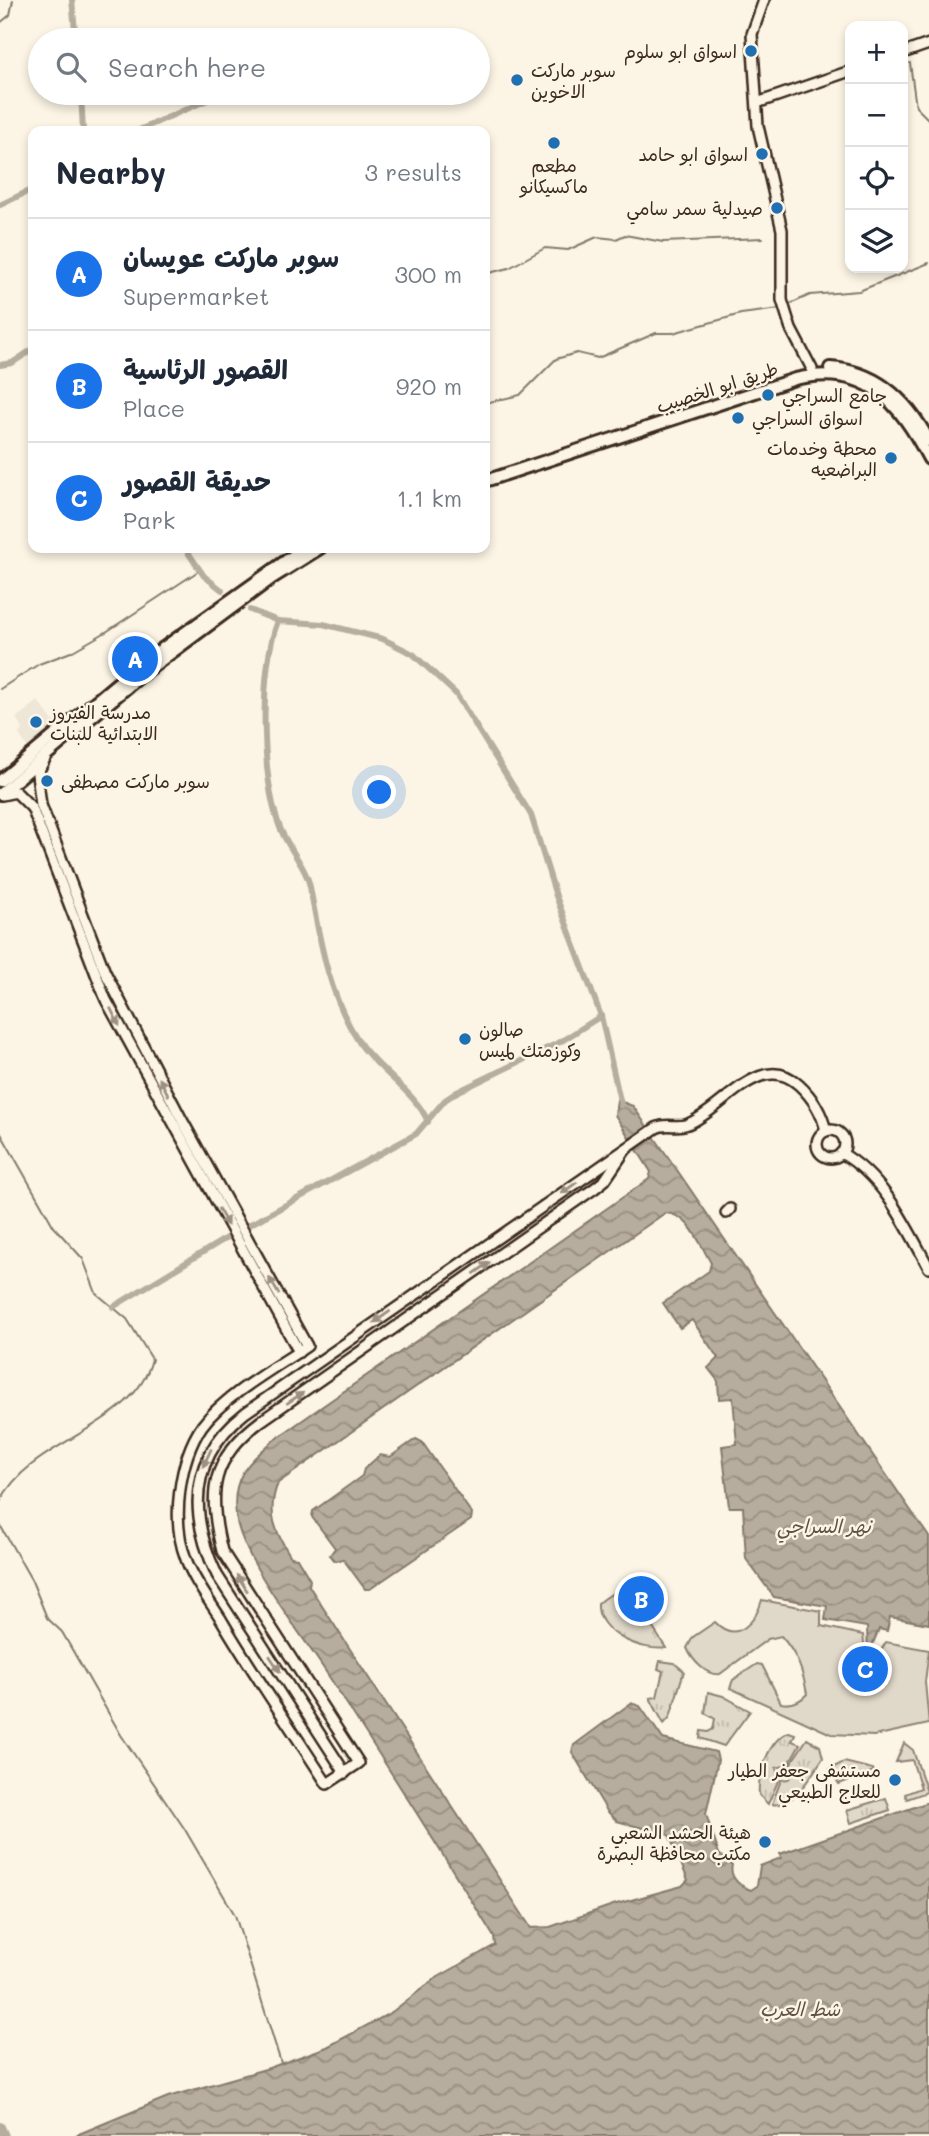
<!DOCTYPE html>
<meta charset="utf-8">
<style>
body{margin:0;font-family:Mali,"Playpen Sans Arabic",sans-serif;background:#f2f2f3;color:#1f2937}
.controls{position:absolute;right:21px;top:21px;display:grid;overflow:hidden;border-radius:14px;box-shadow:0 4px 10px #0003}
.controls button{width:63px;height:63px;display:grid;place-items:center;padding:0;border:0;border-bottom:2px solid #e0e1e3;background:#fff;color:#1f2937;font:35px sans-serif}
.you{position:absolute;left:380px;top:793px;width:24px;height:24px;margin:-18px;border:5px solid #fff;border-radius:50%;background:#1a73e8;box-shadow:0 0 0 10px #1a73e833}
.badge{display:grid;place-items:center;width:46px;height:46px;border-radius:50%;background:#1a73e8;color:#fff;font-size:23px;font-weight:700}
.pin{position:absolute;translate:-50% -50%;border:4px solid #fff;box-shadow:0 2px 7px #0006}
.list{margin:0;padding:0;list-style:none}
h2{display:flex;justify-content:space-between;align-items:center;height:91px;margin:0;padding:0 28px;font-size:30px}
h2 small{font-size:23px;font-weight:400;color:#747a83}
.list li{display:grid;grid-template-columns:46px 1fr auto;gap:21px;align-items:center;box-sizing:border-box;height:112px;padding:0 28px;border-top:2px solid #e0e1e3}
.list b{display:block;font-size:26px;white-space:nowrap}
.list p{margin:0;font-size:23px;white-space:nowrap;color:#747a83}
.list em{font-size:23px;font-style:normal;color:#747a83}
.icon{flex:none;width:38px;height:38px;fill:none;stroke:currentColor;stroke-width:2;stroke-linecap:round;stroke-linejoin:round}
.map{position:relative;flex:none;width:929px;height:2136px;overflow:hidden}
.search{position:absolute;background:#fff;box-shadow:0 4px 10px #0003;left:28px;top:28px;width:462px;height:77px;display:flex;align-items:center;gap:18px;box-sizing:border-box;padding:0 24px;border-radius:38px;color:#747a83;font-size:26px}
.panel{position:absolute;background:#fff;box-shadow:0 4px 10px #0003;left:28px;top:126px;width:462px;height:427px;border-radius:14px}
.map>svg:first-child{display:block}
.built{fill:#eee6d6}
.grass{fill:url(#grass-tufts);stroke:#8e8173;stroke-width:2}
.green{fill:#e0d8c8;stroke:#8e8173;stroke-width:2}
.water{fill:url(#water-waves);stroke:#85796b;stroke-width:2}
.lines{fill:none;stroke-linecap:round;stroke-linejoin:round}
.stream{stroke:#85796b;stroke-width:2}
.canal{stroke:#b7ad9e;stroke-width:6}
.river{stroke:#b7ad9e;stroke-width:10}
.secondary-casing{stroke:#3b2a1e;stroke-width:14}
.primary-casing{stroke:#3b2a1e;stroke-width:16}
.secondary{stroke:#fcf5e5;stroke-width:9}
.primary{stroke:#fcf5e5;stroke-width:10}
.oneway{fill:#9c9082}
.poi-dot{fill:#1f6fb2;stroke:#fcf5e5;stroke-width:2.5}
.labels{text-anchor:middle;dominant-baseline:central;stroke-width:5;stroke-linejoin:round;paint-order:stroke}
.poi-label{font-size:18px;fill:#3b2a1e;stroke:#fcf5e5;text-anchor:end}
.street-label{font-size:18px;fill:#3b2a1e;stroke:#fcf5e5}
.water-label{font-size:19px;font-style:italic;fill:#605144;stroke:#fcf5e5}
</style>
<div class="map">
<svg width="929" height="2136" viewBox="0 0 929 2136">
<defs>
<pattern id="grass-tufts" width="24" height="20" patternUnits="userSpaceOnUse" patternTransform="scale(1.75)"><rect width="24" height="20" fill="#e0d8c8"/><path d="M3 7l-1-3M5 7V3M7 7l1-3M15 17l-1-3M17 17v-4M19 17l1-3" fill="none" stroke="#c1baab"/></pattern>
<pattern id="water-waves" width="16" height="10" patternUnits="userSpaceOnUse" patternTransform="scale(1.75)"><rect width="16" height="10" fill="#b7ad9e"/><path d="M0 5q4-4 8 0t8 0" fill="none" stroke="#968d80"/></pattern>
</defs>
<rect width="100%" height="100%" fill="#fcf5e5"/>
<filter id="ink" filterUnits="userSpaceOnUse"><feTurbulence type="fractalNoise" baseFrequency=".0143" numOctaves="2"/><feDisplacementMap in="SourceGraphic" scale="14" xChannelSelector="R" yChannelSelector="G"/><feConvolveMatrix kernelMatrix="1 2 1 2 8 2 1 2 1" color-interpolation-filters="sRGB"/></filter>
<g filter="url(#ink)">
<polygon class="built" points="38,701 57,726 27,747 19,734 23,729 16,718"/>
<g class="grass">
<path d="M 622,1591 L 634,1599 L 666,1648 C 643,1652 595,1633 598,1603 L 613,1593 Z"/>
<polygon points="660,1661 674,1663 684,1671 670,1717 664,1724 650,1698 657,1697 663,1671 658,1669"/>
<polygon points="708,1692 723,1696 750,1711 724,1746 700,1738 701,1731 708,1732 713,1729 715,1719 705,1713"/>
<path d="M 789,1732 L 795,1734 L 792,1741 L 800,1744 L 788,1765 L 776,1768 L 779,1779 L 768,1804 L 759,1795 C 757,1775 769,1739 789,1732 Z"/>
<path d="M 807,1739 L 820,1746 L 823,1758 C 812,1774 793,1809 772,1804 L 781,1780 L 788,1779 L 791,1775 L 789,1766 Z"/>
<polygon points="904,1743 913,1750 927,1792 907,1799 905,1794 921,1788 912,1760 896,1762"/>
<polygon points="844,1762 873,1769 874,1771 839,1784 830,1769"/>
<polygon points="886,1798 890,1810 851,1823 847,1810"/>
</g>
<path class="green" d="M 762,1600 L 821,1611 L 821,1626 L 863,1635 L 866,1659 L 875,1660 L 886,1642 L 929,1650 L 925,1682 L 929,1724 L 874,1736 L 831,1734 L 730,1688 L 733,1680 L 757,1664 L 762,1665 L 781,1703 C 791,1705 800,1702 807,1694 C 803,1671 797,1654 781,1636 L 768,1639 L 720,1674 C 706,1676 692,1660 687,1648 L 693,1637 L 715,1622 C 737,1645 756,1621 762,1600 Z"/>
<g class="water">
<path d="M 617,1100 L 633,1106 L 929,1537 L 929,1624 L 890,1617 L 887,1631 L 879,1629 L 868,1655 L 867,1627 L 825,1620 L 827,1606 L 774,1597 L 746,1559 L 743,1507 L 729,1507 L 722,1446 L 737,1444 L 733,1398 L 719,1399 L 718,1381 L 708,1368 L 718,1358 L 692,1320 L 680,1328 L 663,1303 L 709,1271 L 711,1263 C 699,1243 690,1214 665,1213 L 278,1483 C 266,1512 275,1532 291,1557 L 297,1558 L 310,1580 L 309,1586 L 531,1928 L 550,1927 L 613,1905 L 682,1886 L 688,1880 L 669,1835 L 617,1821 L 607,1811 L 572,1752 L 574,1745 L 631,1703 L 640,1706 L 663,1739 L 716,1752 L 718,1760 L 706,1814 L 719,1854 L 732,1865 C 729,1877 739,1886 751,1890 L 757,1886 L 760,1866 L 781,1858 L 780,1854 L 929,1802 L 929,2136 L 74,2136 L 168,2097 L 269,2068 L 327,2047 L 392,2012 L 433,1980 L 495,1945 L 494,1937 C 439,1848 383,1759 326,1672 C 301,1633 242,1560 236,1516 C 231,1477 247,1464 274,1440 L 649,1179 L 651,1172 L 615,1115 Z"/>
<polygon points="416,1439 422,1442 472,1514 471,1520 370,1589 365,1589 343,1559 335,1561 330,1555 335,1548 312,1517 313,1511 362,1476 364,1469 380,1455 390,1457"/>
</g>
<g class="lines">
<g class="stream">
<polyline points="0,23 10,15 13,0"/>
<polyline points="910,63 916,107 929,120"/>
<polyline points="485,274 509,268 545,248 568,250 597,237 616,239 625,235 663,242 763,238"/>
<polyline points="788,305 810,295 859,291 929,263"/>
<polyline points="485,403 520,395 556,359 577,353 598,358 656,333 673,333 741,314 780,309"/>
<polyline points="0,689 39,664 71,652 106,632 200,570"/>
<path d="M 0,1132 L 54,1227 L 83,1259 L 96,1293 L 127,1319 L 152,1359 C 135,1429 31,1438 0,1502"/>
<polyline points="0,1525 32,1581 47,1618 62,1632 121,1735 184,1828 235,1915 281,2063"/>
</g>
<g class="canal">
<polyline points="72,0 76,40"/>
<polyline points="81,93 83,131"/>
<polyline points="137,131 223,93"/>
<polyline points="0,205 33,189"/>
<polyline points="0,365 12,363 33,349"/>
<polyline points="185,548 204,576 222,590"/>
<polyline points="250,610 278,621 323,624 383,639 413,654 456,694 531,815 556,896 601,1016 621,1105"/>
<path d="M 278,621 C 259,667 261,778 279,825 C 286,846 306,866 310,887 C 320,941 328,994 359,1042 C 376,1069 417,1093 428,1122"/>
<polyline points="247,1226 416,1134 445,1100 457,1092 560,1042 601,1016"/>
<polyline points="113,1307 228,1237"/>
</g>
<polyline class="river" points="0,2127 4,2136"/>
<defs>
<g id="secondary">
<polyline points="764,0 752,34 758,126 782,230 782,300 791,329 812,369"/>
<polyline points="903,53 929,44"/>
<polyline points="757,103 850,71"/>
<path d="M 45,759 L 37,774 L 41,805 L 105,972 L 182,1120 L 307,1346 C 276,1367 224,1396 202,1426 C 179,1460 171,1521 186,1559 C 194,1581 209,1600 221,1619 C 254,1675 292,1729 327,1784 L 359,1763 L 222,1551 C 207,1492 211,1458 261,1421 L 595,1188 L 605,1180 L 626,1149"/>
<polyline points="2,795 16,792 32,808 106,1000 299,1352"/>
<circle cx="831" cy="1144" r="14"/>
<path d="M 841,1153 C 884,1177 906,1226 929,1268"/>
<polyline points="726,1213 730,1209"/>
<path d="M 345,1773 L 217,1575 C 188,1514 189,1457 245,1413 L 656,1128 C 667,1122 677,1129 688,1124 C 723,1110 761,1049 799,1085 C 812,1097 822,1113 826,1131"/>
</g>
<g id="primary">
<path d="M 830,368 C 878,371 908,401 929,441"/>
<path d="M 485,481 L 795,379 C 867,362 899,402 929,459"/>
<polyline points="0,781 138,666 304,548"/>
<polyline points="0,794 144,673 272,578 320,548"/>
</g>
</defs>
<use href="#secondary" class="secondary-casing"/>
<use href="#primary" class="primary-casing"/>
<use href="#secondary" class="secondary"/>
<use href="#primary" class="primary"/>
</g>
<defs><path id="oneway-solid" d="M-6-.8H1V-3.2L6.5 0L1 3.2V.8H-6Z" transform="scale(1.75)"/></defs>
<g class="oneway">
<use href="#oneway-solid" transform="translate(115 1017) rotate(63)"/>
<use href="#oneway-solid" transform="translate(164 1087) rotate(-118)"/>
<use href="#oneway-solid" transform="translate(569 1188) rotate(145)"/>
<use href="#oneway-solid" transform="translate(223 1217) rotate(61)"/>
<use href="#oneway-solid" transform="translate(482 1268) rotate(-35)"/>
<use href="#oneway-solid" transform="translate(274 1286) rotate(-120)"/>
<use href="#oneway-solid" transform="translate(382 1317) rotate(145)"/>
<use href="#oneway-solid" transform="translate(295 1398) rotate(-34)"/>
<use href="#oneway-solid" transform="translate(207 1458) rotate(115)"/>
<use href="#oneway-solid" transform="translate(242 1583) rotate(-123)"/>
<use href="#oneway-solid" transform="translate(275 1664) rotate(57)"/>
</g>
</g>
<g class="poi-dot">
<circle cx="751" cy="51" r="7"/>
<circle cx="517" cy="80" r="7"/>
<circle cx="554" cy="143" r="7"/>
<circle cx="762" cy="154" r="7"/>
<circle cx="777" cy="208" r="7"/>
<circle cx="768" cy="395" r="7"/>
<circle cx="738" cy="418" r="7"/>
<circle cx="891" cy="458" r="7"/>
<circle cx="36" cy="722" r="7"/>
<circle cx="47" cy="781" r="7"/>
<circle cx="465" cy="1039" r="7"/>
<circle cx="895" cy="1780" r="7"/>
<circle cx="765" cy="1842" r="7"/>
</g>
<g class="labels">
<g class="poi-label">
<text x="737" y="51">اسواق ابو سلوم</text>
<text x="531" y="70" text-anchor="start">سوبر ماركت<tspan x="531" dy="21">الاخوين</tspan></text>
<text x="748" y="154">اسواق ابو حامد</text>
<text x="554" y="165" text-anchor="middle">مطعم<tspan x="554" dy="21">ماكسيكانو</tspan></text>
<text x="763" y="208">صيدلية سمر سامي</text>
<text x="782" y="395" text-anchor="start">جامع السراجي</text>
<text x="752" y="418" text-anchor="start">اسواق السراجي</text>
<text x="877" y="448">محطة وخدمات<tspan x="877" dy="21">البراضعيه</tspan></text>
<text x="50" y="712" text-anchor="start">مدرسة الفيروز<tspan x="50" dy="21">الابتدائية للبنات</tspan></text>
<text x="61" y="781" text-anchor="start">سوبر ماركت مصطفى</text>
<text x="479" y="1029" text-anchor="start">صالون<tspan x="479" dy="21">وكوزمتك لميس</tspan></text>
<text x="881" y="1770">مستشفى جعفر الطيار<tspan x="881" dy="21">للعلاج الطبيعي</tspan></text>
<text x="751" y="1832">هيئة الحشد الشعبي<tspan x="751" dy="21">مكتب محافظة البصرة</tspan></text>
</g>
<g class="street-label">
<text transform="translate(717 387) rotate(-18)">طريق ابو الخصيب</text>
</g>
<g class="water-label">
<text x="824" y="1525">نهر السراجي</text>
<text x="800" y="2008">شط العرب</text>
</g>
</g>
</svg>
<div class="controls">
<button>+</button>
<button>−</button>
<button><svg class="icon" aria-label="locate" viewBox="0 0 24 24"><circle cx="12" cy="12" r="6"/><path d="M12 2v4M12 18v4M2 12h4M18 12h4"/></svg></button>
<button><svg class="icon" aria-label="layers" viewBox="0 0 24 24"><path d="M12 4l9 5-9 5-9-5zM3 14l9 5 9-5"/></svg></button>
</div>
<div class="you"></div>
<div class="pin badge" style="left:135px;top:659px">A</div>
<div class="pin badge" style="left:641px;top:1599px">B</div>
<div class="pin badge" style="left:865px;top:1669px">C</div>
<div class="search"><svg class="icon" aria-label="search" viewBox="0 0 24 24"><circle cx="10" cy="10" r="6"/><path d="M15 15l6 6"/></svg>Search here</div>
<section class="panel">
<h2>Nearby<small>3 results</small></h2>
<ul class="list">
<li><span class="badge">A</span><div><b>سوبر ماركت عويسان</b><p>Supermarket</p></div><em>300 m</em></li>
<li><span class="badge">B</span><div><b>القصور الرئاسية</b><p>Place</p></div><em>920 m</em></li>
<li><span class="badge">C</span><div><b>حديقة القصور</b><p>Park</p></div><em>1.1 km</em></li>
</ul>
</section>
</div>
